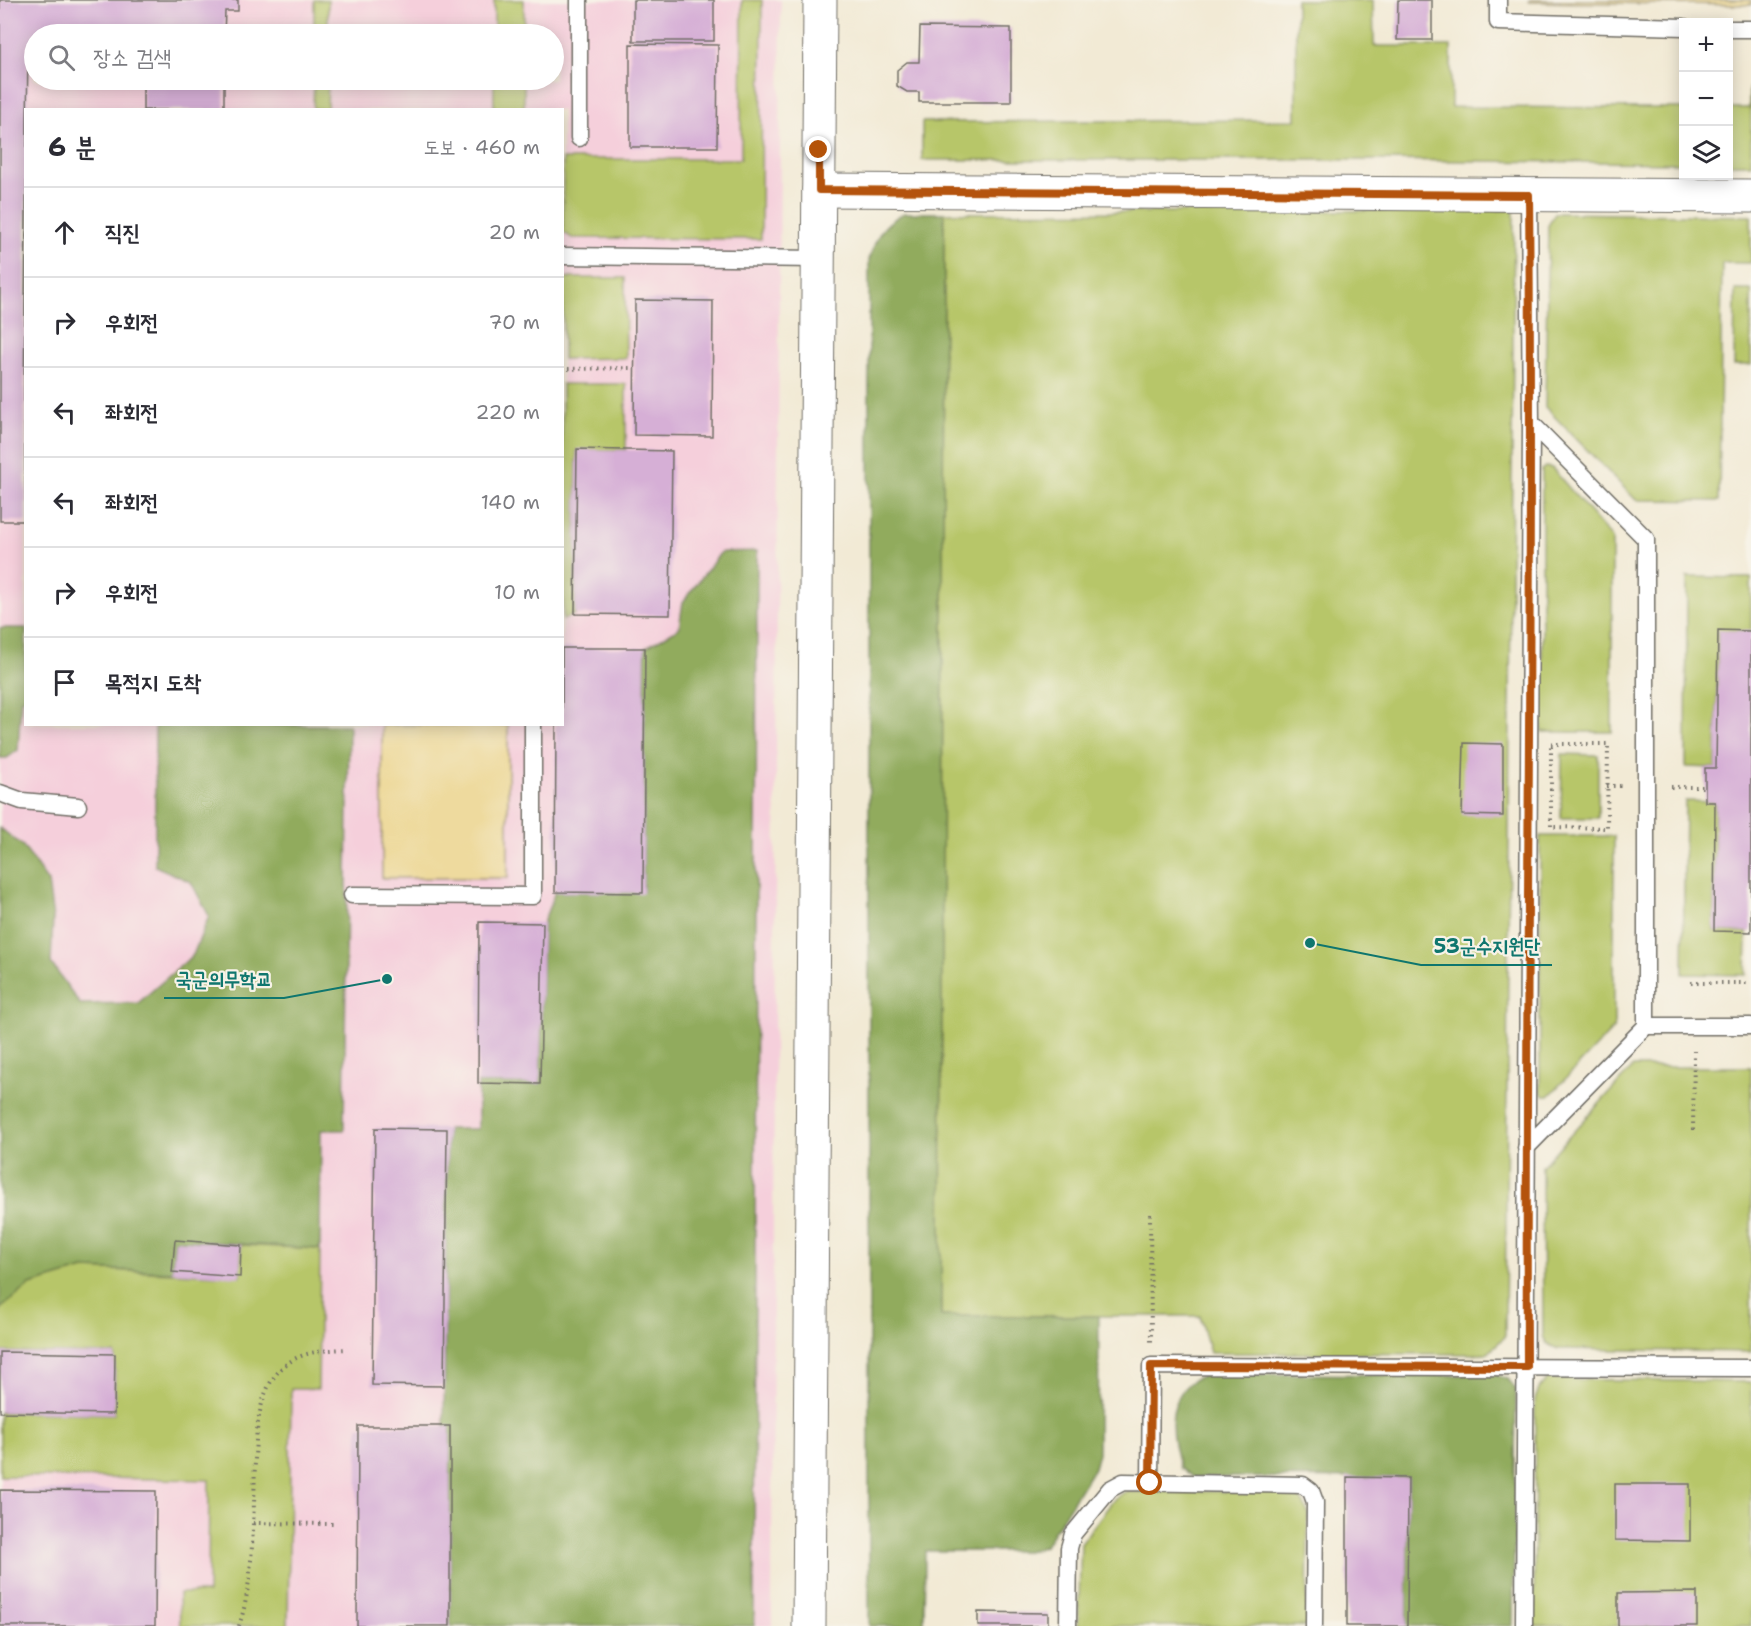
<!DOCTYPE html>
<html lang="ko">
<meta charset="utf-8">
<style>
body{margin:0;font-family:"Shantell Sans","Poor Story",sans-serif;background:#f2f2f3;color:#2b2b33}
.controls{position:absolute;right:18px;top:18px;display:grid;overflow:hidden;border-radius:0px;box-shadow:0 3px 15px #0003}
.controls button{width:54px;height:54px;display:grid;place-items:center;padding:0;border:0;border-bottom:2px solid #e1e1e2;background:#fff;color:#2b2b33;font:30px sans-serif}
.stop{position:absolute;width:18px;height:18px;margin:-14px;border:4px solid #b45309;border-radius:50%;background:#fff}
.stop.end{background:#b45309;border-color:#fff;box-shadow:0 2px 6px #0008}
.list{margin:0;padding:0;list-style:none}
h2{display:flex;justify-content:space-between;align-items:center;height:78px;margin:0;padding:0 24px;font-size:26px}
h2 small{font-size:20px;font-weight:400;color:#7c7c81}
.list li{display:grid;grid-template-columns:39px 1fr auto;gap:18px;align-items:center;box-sizing:border-box;height:90px;padding:0 24px;border-top:2px solid #e1e1e2}
.list b{display:block;font-size:22px;white-space:nowrap}
.list em{font-size:20px;font-style:normal;color:#7c7c81}
.icon{flex:none;width:33px;height:33px;fill:none;stroke:currentColor;stroke-width:2;stroke-linecap:round;stroke-linejoin:round}
.map{position:relative;flex:none;width:1751px;height:1626px;overflow:hidden}
.search{position:absolute;background:#fff;box-shadow:0 3px 15px #0003;left:24px;top:24px;width:540px;height:66px;display:flex;align-items:center;gap:15px;box-sizing:border-box;padding:0 21px;border-radius:33px;color:#7c7c81;font-size:22px}
.panel{position:absolute;background:#fff;box-shadow:0 3px 15px #0003;left:24px;top:108px;width:540px;height:618px;border-radius:0px}
.map>svg:first-child{display:block}
.built{fill:#f5cfdb;fill-rule:evenodd}
.green{fill:#b7c669;stroke:#71784a;stroke-width:1.5}
.forest{fill:#91ab5d;stroke:#5e6b44;stroke-width:1.5}
.sand{fill:#eeda9e;stroke:#8c8264;stroke-width:1.5}
.building{fill:#d6afd6}
.lines{fill:none;stroke-linecap:round;stroke-linejoin:round}
.lane-casing{stroke:#716e66;stroke-width:19}
.street-casing{stroke:#716e66;stroke-width:35}
.secondary-casing{stroke:#716e66;stroke-width:35}
.path{stroke:#716e66;stroke-width:4;stroke-dasharray:1.5 4.5;stroke-linecap:butt}
.lane{stroke:#fff;stroke-width:16}
.street{stroke:#fff;stroke-width:33}
.secondary{stroke:#fff;stroke-width:33}
.route{stroke:#b45309;stroke-width:8}
.leader{fill:none;stroke:#0f766e;stroke-width:2}
.callout-dot{fill:#0f766e;stroke:#f7f3e8;stroke-width:2}
.callout-label{font-size:20px;text-anchor:middle;font-weight:bold;fill:#0f766e;stroke:#f7f3e8;stroke-width:4.5;stroke-linejoin:round;paint-order:stroke}
</style>
<div class="map">
<svg width="1751" height="1626" viewBox="0 0 1751 1626">
<rect width="100%" height="100%" fill="#f7f3e8"/>
<filter id="ink" filterUnits="userSpaceOnUse"><feTurbulence type="fractalNoise" baseFrequency=".0167" numOctaves="2"/><feDisplacementMap in="SourceGraphic" scale="12" xChannelSelector="R" yChannelSelector="G"/><feConvolveMatrix kernelMatrix="1 2 1 2 8 2 1 2 1" color-interpolation-filters="sRGB"/></filter>
<filter id="wash" filterUnits="userSpaceOnUse"><feTurbulence type="fractalNoise" baseFrequency=".008" numOctaves="4" result="noise"/><feDisplacementMap in="SourceGraphic" scale="24" xChannelSelector="R" yChannelSelector="G"/><feGaussianBlur stdDeviation="1.35" result="paint"/><feColorMatrix in="noise" values="0 0 0 0 0 0 0 0 0 0 0 0 0 0 0 0 0 1.4 0 .05"/><feComposite in="paint" operator="in"/></filter>
<g filter="url(#wash)">
<rect width="100%" height="100%" fill="#f2ead5"/>
<path class="built" d="M 0,0 L 781,0 L 773,1234 L 772,1626 L 0,1626 ZM 34,34 L 554,34 L 554,80 L 34,80 ZM 26,110 L 562,110 L 562,724 L 26,724 Z"/>
<g class="green">
<rect x="314" y="0" width="14" height="34"/>
<rect x="494" y="0" width="30" height="34"/>
<polygon points="742,0 762,0 761,239 572,238 563,232 563,159 741,159"/>
<polygon points="1296,0 1373,0 1374,46 1451,46 1451,107 1683,108 1683,163 1372,160 922,160 922,122 1296,120"/>
<polygon points="314,80 328,80 327,109 313,109"/>
<rect x="494" y="80" width="30" height="29"/>
<polygon points="1749,88 1751,88 1751,164 1729,164 1729,108 1749,108"/>
<polygon points="1514,210 1505,1337 1486,1354 1210,1353 1200,1316 941,1316 944,213"/>
<polygon points="1555,213 1751,216 1751,263 1722,263 1719,501 1636,500 1545,407 1548,226"/>
<polygon points="563,278 625,278 626,358 563,359"/>
<polygon points="1735,290 1751,290 1751,365 1734,365"/>
<polygon points="562,384 626,384 626,450 577,450 575,614 563,620"/>
<polygon points="1545,467 1552,468 1612,538 1612,732 1542,732 1542,470"/>
<polygon points="1687,577 1751,578 1751,631 1718,631 1716,768 1686,767"/>
<polygon points="1562,754 1598,755 1598,818 1561,818"/>
<polygon points="1685,801 1715,802 1714,931 1747,932 1746,975 1683,974"/>
<polygon points="1540,836 1614,836 1614,1028 1549,1096 1543,1096 1540,1090"/>
<polygon points="1633,1067 1751,1067 1751,1352 1558,1349 1547,1344 1543,1336 1542,1166"/>
<polygon points="241,1245 320,1249 318,1389 291,1389 288,1626 180,1626 179,1593 208,1593 209,1480 0,1476 0,1412 114,1414 115,1354 0,1352 0,1309 30,1285 84,1269 240,1276"/>
<polygon points="1547,1379 1751,1382 1751,1626 1534,1626 1535,1399 1540,1387"/>
<path d="M 1287,1491 C 1299,1495 1303,1501 1308,1513 L 1307,1626 L 1078,1626 L 1081,1543 L 1115,1498 L 1125,1492 Z"/>
</g>
<g class="forest">
<path d="M 904,213 L 944,213 L 941,1316 L 1099,1316 L 1098,1453 L 1094,1468 L 1045,1546 L 1032,1551 L 925,1551 L 924,1626 L 869,1626 L 869,260 C 877,236 880,226 904,213 Z"/>
<polygon points="757,551 754,1626 450,1626 450,1427 444,1426 447,1129 478,1129 478,1083 540,1084 543,923 555,892 643,892 645,648 679,628 683,602 721,552"/>
<polygon points="0,628 26,628 25,699 21,699 18,750 7,758 0,758"/>
<polygon points="155,725 349,725 344,1130 321,1130 320,1249 175,1240 172,1272 84,1269 30,1285 0,1309 0,828 23,846 48,882 53,918 51,963 80,1004 138,1003 193,955 209,916 191,882 155,866"/>
<path d="M 1211,1374 L 1496,1375 L 1508,1379 L 1516,1389 L 1513,1626 L 1407,1626 L 1408,1478 L 1193,1477 L 1180,1468 C 1171,1439 1164,1402 1193,1380 C 1198,1377 1206,1376 1211,1374 Z"/>
</g>
<g class="sand">
<polygon points="1529,0 1751,0 1751,5 1529,2"/>
<rect x="382" y="725" width="126" height="153"/>
</g>
<g id="blocks">
<g class="building">
<polygon points="0,0 238,0 238,11 225,11 224,34 34,34 34,44 28,44 24,395 26,521 0,521"/>
<rect x="633" y="0" width="81" height="41"/>
<polygon points="1398,0 1432,0 1432,40 1397,40"/>
<polygon points="920,27 1011,28 1011,102 919,102 919,92 907,92 897,86 897,70 907,62 919,62"/>
<polygon points="630,44 718,45 717,147 630,147"/>
<rect x="143" y="80" width="81" height="30"/>
<polygon points="635,300 713,301 712,436 634,435"/>
<polygon points="577,449 672,451 670,615 575,614"/>
<polygon points="1718,630 1751,631 1751,932 1714,931 1715,802 1705,802 1705,768 1716,768"/>
<polygon points="562,648 645,648 643,893 555,892 556,724 562,724"/>
<polygon points="1464,743 1503,744 1503,816 1462,815"/>
<polygon points="479,922 543,923 540,1084 478,1083"/>
<polygon points="375,1128 447,1129 444,1386 372,1385"/>
<polygon points="175,1240 241,1245 240,1277 172,1272"/>
<polygon points="0,1352 115,1354 114,1414 0,1412"/>
<polygon points="358,1426 450,1426 450,1626 357,1626"/>
<polygon points="1347,1477 1408,1478 1407,1626 1347,1626"/>
<polygon points="1615,1484 1690,1484 1690,1541 1615,1540"/>
<polygon points="0,1490 156,1491 155,1626 0,1626"/>
<polygon points="1697,1592 1697,1626 1618,1626 1618,1593"/>
<polygon points="978,1612 1048,1613 1048,1626 978,1626"/>
</g>
</g>
</g>
<g filter="url(#ink)">
<use href="#blocks" fill-opacity="0" stroke="#716e66" stroke-width="1.5"/>
<g class="lines">
<defs>
<g id="lane">
<polyline points="1498,0 1498,22 1684,27"/>
<polyline points="1728,29 1751,29"/>
<polyline points="579,138 579,0"/>
<polyline points="562,256 818,259"/>
<polyline points="0,793 22,801 78,806"/>
<polyline points="352,895 533,896 533,724"/>
<polyline points="1646,1026 1751,1026"/>
<polyline points="1526,1148 1646,1026 1646,539 1531,423"/>
<polyline points="1150,1483 1151,1366 1751,1368"/>
<polyline points="1068,1626 1069,1548 1073,1534 1110,1489 1123,1482 1303,1485 1311,1491 1315,1502 1314,1626"/>
<polyline points="1524,1626 1531,423 1529,195"/>
</g>
<polyline id="street" points="819,190 1751,196"/>
<polyline id="secondary" points="809,1626 820,0"/>
</defs>
<use href="#lane" class="lane-casing"/>
<use href="#street" class="street-casing"/>
<use href="#secondary" class="secondary-casing"/>
<g class="path">
<polyline points="562,369 635,368"/>
<polygon points="1551,744 1608,744 1607,828 1551,827"/>
<polyline points="1607,786 1621,786"/>
<polyline points="1671,787 1705,787"/>
<polyline points="1691,983 1751,983"/>
<polyline points="1693,1130 1694,1051"/>
<polyline points="1150,1214 1151,1342"/>
<polyline points="253,1523 335,1524"/>
<path d="M 239,1626 C 252,1587 252,1543 254,1503 C 256,1463 250,1396 283,1367 C 300,1351 326,1350 348,1349"/>
</g>
<use href="#lane" class="lane"/>
<use href="#street" class="street"/>
<use href="#secondary" class="secondary"/>
</g>
</g>
<g class="lines" filter="url(#ink)">
<path class="route" d="M 819,150 L 819,190 L 1529,195 C 1533,585 1525,976 1527,1367 L 1151,1366 L 1150,1483"/>
</g>
<path class="leader" d="M1310 943L1421 965H1552M387 979L284 998H164"/>
<g class="callout-dot">
<circle cx="1310" cy="943" r="6"/>
<circle cx="387" cy="979" r="6"/>
</g>
<g class="callout-label">
<text x="1487" y="953">53군수지원단</text>
<text x="224" y="986">국군의무학교</text>
</g>
</svg>
<div class="controls">
<button>+</button>
<button>−</button>
<button><svg class="icon" aria-label="layers" viewBox="0 0 24 24"><path d="M12 4l9 5-9 5-9-5zM3 14l9 5 9-5"/></svg></button>
</div>
<div class="stop" style="left:1150px;top:1483px"></div>
<div class="stop end" style="left:819px;top:150px"></div>
<div class="search"><svg class="icon" aria-label="search" viewBox="0 0 24 24"><circle cx="10" cy="10" r="6"/><path d="M15 15l6 6"/></svg>장소 검색</div>
<section class="panel">
<h2>6 분<small>도보 · 460 m</small></h2>
<ul class="list">
<li><svg class="icon" aria-label="ahead" viewBox="0 0 24 24"><path d="M12 20V5M6 11l6-6 6 6"/></svg><div><b>직진</b></div><em>20 m</em></li>
<li><svg class="icon" aria-label="right" viewBox="0 0 24 24"><path d="M7 20v-9h11M14 6l5 5-5 5"/></svg><div><b>우회전</b></div><em>70 m</em></li>
<li><svg class="icon" aria-label="left" viewBox="0 0 24 24"><path d="M17 20v-9H6M10 6l-5 5 5 5"/></svg><div><b>좌회전</b></div><em>220 m</em></li>
<li><svg class="icon" aria-label="left" viewBox="0 0 24 24"><path d="M17 20v-9H6M10 6l-5 5 5 5"/></svg><div><b>좌회전</b></div><em>140 m</em></li>
<li><svg class="icon" aria-label="right" viewBox="0 0 24 24"><path d="M7 20v-9h11M14 6l5 5-5 5"/></svg><div><b>우회전</b></div><em>10 m</em></li>
<li><svg class="icon" aria-label="arrive" viewBox="0 0 24 24"><path d="M6 21V4h12l-3 4 3 4H6"/></svg><div><b>목적지 도착</b></div></li>
</ul>
</section>
</div>
